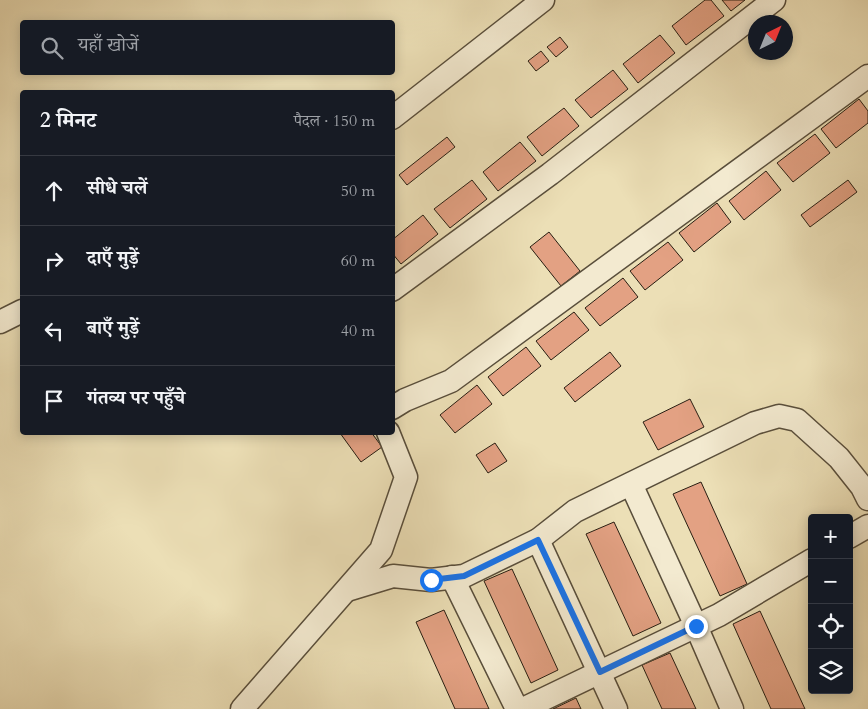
<!DOCTYPE html>
<html lang="hi">
<meta charset="utf-8">
<style>
body{margin:0;font-family:Cardo,"Noto Serif Devanagari",serif;background:#242831;color:#f1f3f6}
.controls{position:absolute;right:15px;bottom:15px;display:grid;overflow:hidden;border-radius:5px;box-shadow:0 2px 12px #0003}
.controls button{width:45px;height:45px;display:grid;place-items:center;padding:0;border:0;border-bottom:1px solid #363941;background:#171b24;color:#f1f3f6;font:25px sans-serif}
.compass{position:absolute;left:748px;top:15px;width:45px;height:45px;border-radius:50%;background:#171b24;box-shadow:0 2px 12px #0003;rotate:43deg}
.stop{position:absolute;width:15px;height:15px;margin:-11px;border:4px solid #1a73e8;border-radius:50%;background:#fff}
.stop.end{background:#1a73e8;border-color:#fff;box-shadow:0 1px 5px #0008}
.list{margin:0;padding:0;list-style:none}
h2{display:flex;justify-content:space-between;align-items:center;height:65px;margin:0;padding:0 20px;font-size:21px}
h2 small{font-size:16px;font-weight:400;color:#9ea1a6}
.list li{display:grid;grid-template-columns:32px 1fr auto;gap:15px;align-items:center;box-sizing:border-box;height:70px;padding:0 20px;border-top:1px solid #363941}
.list b{display:block;font-size:19px;white-space:nowrap}
.list em{font-size:16px;font-style:normal;color:#9ea1a6}
.icon{flex:none;width:28px;height:28px;fill:none;stroke:currentColor;stroke-width:2;stroke-linecap:round;stroke-linejoin:round}
.map{position:relative;flex:none;width:868px;height:709px;overflow:hidden}
.search{position:absolute;background:#171b24;box-shadow:0 2px 12px #0003;left:20px;top:20px;width:375px;height:55px;display:flex;align-items:center;gap:12px;box-sizing:border-box;padding:0 18px;border-radius:5px;color:#9ea1a6;font-size:19px}
.panel{position:absolute;background:#171b24;box-shadow:0 2px 12px #0003;left:20px;top:90px;width:375px;height:345px;border-radius:5px}
.map>svg:first-child{display:block}
.building{fill:#e3a183;stroke:#281e12}
.lines{fill:none;stroke-linecap:round;stroke-linejoin:round}
.minor-casing{stroke:#594e3b;stroke-width:25}
.minor{stroke:#f3ead0;stroke-width:22}
.route{stroke:#1a73e8;stroke-width:6}
</style>
<div class="map">
<svg width="868" height="709" viewBox="0 0 868 709">
<rect width="100%" height="100%" fill="#ecdfb6"/>
<filter id="stains"><feTurbulence type="fractalNoise" baseFrequency=".004" numOctaves="4"/><feColorMatrix values="0 0 0 0 .2 0 0 0 0 .09 0 0 0 0 .02 0 0 0 .5 -.17"/></filter>
<radialGradient id="worn" r=".72"><stop offset=".6" stop-color="#630" stop-opacity="0"/><stop offset="1" stop-color="#630" stop-opacity=".3"/></radialGradient>
<g class="building">
<polygon points="705,0 711,0 724,16 686,45 672,26"/>
<polygon points="722,0 745,0 731,11"/>
<polygon points="660,35 675,53 638,83 623,64"/>
<polygon points="560,37 568,47 556,57 547,47"/>
<polygon points="541,51 549,61 536,71 528,61"/>
<polygon points="613,70 628,89 591,118 575,100"/>
<polygon points="859,99 868,111 868,123 836,148 821,129"/>
<polygon points="564,108 579,126 542,156 527,137"/>
<polygon points="815,134 830,153 793,182 777,163"/>
<polygon points="447,137 455,147 407,185 399,175"/>
<polygon points="520,142 536,161 498,191 483,172"/>
<polygon points="766,171 781,190 744,220 729,201"/>
<polygon points="472,180 487,199 450,228 434,209"/>
<polygon points="848,180 857,192 810,227 801,215"/>
<polygon points="717,203 731,222 694,252 679,233"/>
<polygon points="423,215 438,234 401,264 392,253 392,240"/>
<polygon points="549,232 580,271 561,286 530,247"/>
<polygon points="668,242 683,260 645,290 630,271"/>
<polygon points="623,278 638,297 600,326 585,308"/>
<polygon points="574,312 589,330 551,360 536,341"/>
<polygon points="526,347 541,366 503,396 488,377"/>
<polygon points="610,352 621,366 575,402 564,388"/>
<polygon points="477,385 492,404 455,433 440,415"/>
<polygon points="690,399 704,427 658,450 643,422"/>
<polygon points="371,432 382,447 361,462 340,433"/>
<polygon points="495,443 507,461 488,473 476,455"/>
<polygon points="701,482 747,584 720,596 673,494"/>
<polygon points="614,522 661,623 633,636 586,534"/>
<polygon points="512,569 558,670 531,683 484,581"/>
<polygon points="444,610 489,709 455,709 416,622"/>
<polygon points="760,611 805,709 771,709 733,624"/>
<polygon points="670,653 696,709 662,709 642,665"/>
<polygon points="576,698 581,709 553,709"/>
</g>
<g class="lines">
<defs>
<g id="minor">
<polyline points="392,118 543,0"/>
<polyline points="392,290 550,174 774,0"/>
<polyline points="0,322 22,311"/>
<polyline points="392,408 405,400 451,381 868,76"/>
<polyline points="631,484 696,626 732,709"/>
<polyline points="849,537 868,526"/>
<polyline points="538,540 616,709"/>
<polyline points="452,577 517,709"/>
<polyline points="347,590 393,576 431,580 464,576 538,540 575,511 755,423 779,416 797,420 839,458 862,487 868,499"/>
<polyline points="242,709 381,550 406,477 388,432"/>
<polyline points="523,709 719,615 812,560"/>
</g>
</defs>
<use href="#minor" class="minor-casing"/>
<use href="#minor" class="minor"/>
</g>
<g class="lines">
<polyline class="route" points="431,580 464,576 538,540 600,672 696,626"/>
</g>
<rect width="100%" height="100%" filter="url(#stains)"/>
<rect width="100%" height="100%" fill="url(#worn)"/>
</svg>
<div class="controls">
<button>+</button>
<button>−</button>
<button><svg class="icon" aria-label="locate" viewBox="0 0 24 24"><circle cx="12" cy="12" r="6"/><path d="M12 2v4M12 18v4M2 12h4M18 12h4"/></svg></button>
<button><svg class="icon" aria-label="layers" viewBox="0 0 24 24"><path d="M12 4l9 5-9 5-9-5zM3 14l9 5 9-5"/></svg></button>
</div>
<svg class="compass" viewBox="-18 -18 36 36"><path d="M0-13l5 13h-10z" fill="#e53935"/><path d="M0 13l5-13h-10z" fill="#9ea1a6"/></svg>
<div class="stop" style="left:431px;top:580px"></div>
<div class="stop end" style="left:696px;top:626px"></div>
<div class="search"><svg class="icon" aria-label="search" viewBox="0 0 24 24"><circle cx="10" cy="10" r="6"/><path d="M15 15l6 6"/></svg>यहाँ खोजें</div>
<section class="panel">
<h2>2 मिनट<small>पैदल · 150 m</small></h2>
<ul class="list">
<li><svg class="icon" aria-label="ahead" viewBox="0 0 24 24"><path d="M12 20V5M6 11l6-6 6 6"/></svg><div><b>सीधे चलें</b></div><em>50 m</em></li>
<li><svg class="icon" aria-label="right" viewBox="0 0 24 24"><path d="M7 20v-9h11M14 6l5 5-5 5"/></svg><div><b>दाएँ मुड़ें</b></div><em>60 m</em></li>
<li><svg class="icon" aria-label="left" viewBox="0 0 24 24"><path d="M17 20v-9H6M10 6l-5 5 5 5"/></svg><div><b>बाएँ मुड़ें</b></div><em>40 m</em></li>
<li><svg class="icon" aria-label="arrive" viewBox="0 0 24 24"><path d="M6 21V4h12l-3 4 3 4H6"/></svg><div><b>गंतव्य पर पहुँचे</b></div></li>
</ul>
</section>
</div>
